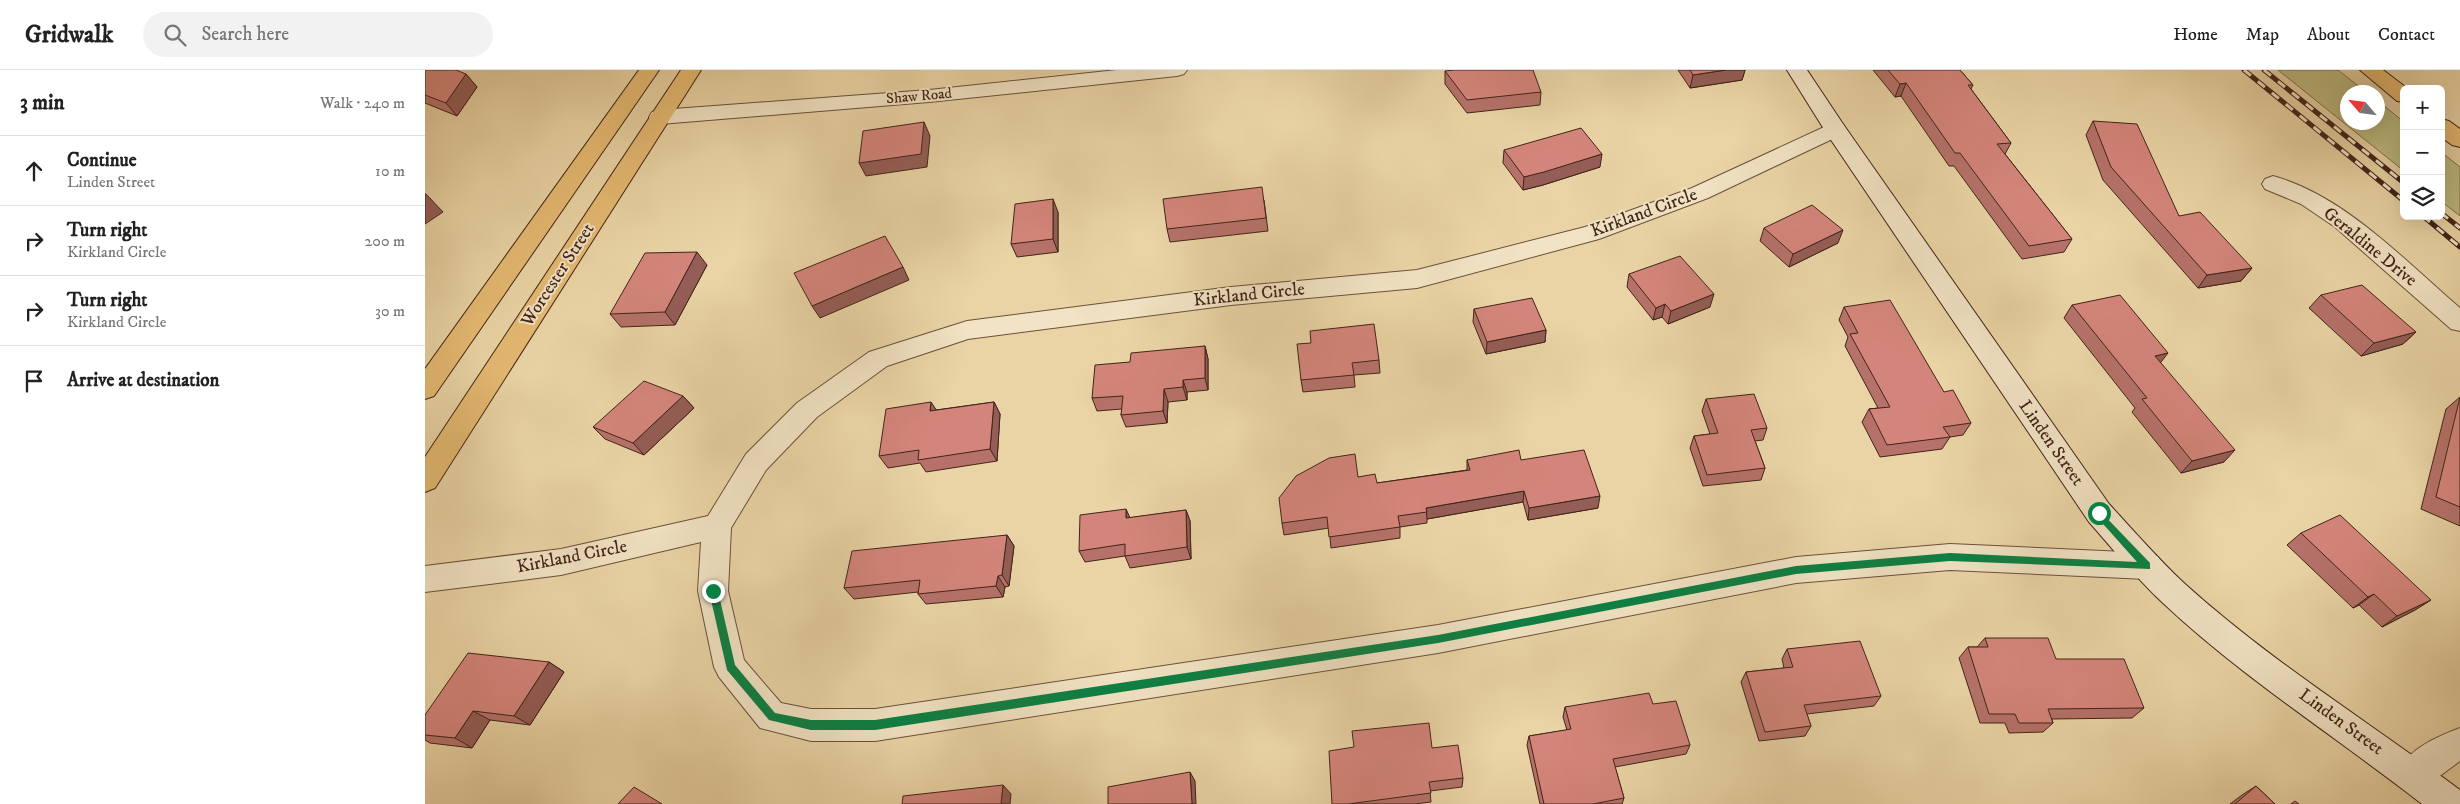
<!DOCTYPE html>
<meta charset="utf-8">
<style>
body{margin:0;font-family:"IM FELL DW Pica",serif;background:#f2f2f2;color:#222}
.controls{position:absolute;right:15px;top:15px;display:grid;overflow:hidden;border-radius:8px;box-shadow:0 5px 20px #0002}
.controls button{width:45px;height:45px;display:grid;place-items:center;padding:0;border:0;border-bottom:1px solid #e0e0e0;background:#fff;color:#222;font:25px sans-serif}
.compass{position:absolute;left:1915px;top:15px;width:45px;height:45px;border-radius:50%;background:#fff;box-shadow:0 5px 20px #0002;rotate:298deg}
.stop{position:absolute;width:15px;height:15px;margin:-11px;border:4px solid #0b8043;border-radius:50%;background:#fff}
.stop.end{background:#0b8043;border-color:#fff;box-shadow:0 1px 5px #0008}
.list{margin:0;padding:0;list-style:none}
h2{display:flex;justify-content:space-between;align-items:center;height:65px;margin:0;padding:0 20px;font-size:21px}
h2 small{font-size:16px;font-weight:400;color:#767676}
.list li{display:grid;grid-template-columns:32px 1fr auto;gap:15px;align-items:center;box-sizing:border-box;height:70px;padding:0 20px;border-top:1px solid #e0e0e0}
.list b{display:block;font-size:19px;white-space:nowrap}
.list p{margin:0;font-size:16px;white-space:nowrap;color:#767676}
.list em{font-size:16px;font-style:normal;color:#767676}
.icon{flex:none;width:28px;height:28px;fill:none;stroke:currentColor;stroke-width:2;stroke-linecap:round;stroke-linejoin:round}
.map{position:relative;flex:none;width:2035px;height:734px;overflow:hidden}
header{display:flex;align-items:center;gap:30px;box-sizing:border-box;height:70px;padding:0 25px;background:#fff;border-bottom:1px solid #e0e0e0}
header strong{font-size:24px}
nav{display:flex;gap:28px;margin-inline-start:auto;font-size:18px}
.search{width:350px;height:45px;background:#f2f2f2;display:flex;align-items:center;gap:12px;box-sizing:border-box;padding:0 18px;border-radius:28px;color:#767676;font-size:19px}
main{display:flex}
aside{flex:1;background:#fff}
.map>svg:first-child{display:block}
.green{fill:#bebb81;stroke:#80704d}
.lines{fill:none;stroke-linecap:round;stroke-linejoin:round}
.street-casing{stroke:#6b503c;stroke-width:2}
.secondary-casing{stroke:#412419;stroke-width:2}
.primary-casing{stroke:#412419;stroke-width:2}
.highway-casing{stroke:#412419;stroke-width:2}
.street{fill:#f1e3c4;fill-rule:evenodd}
.secondary{fill:#f1e3c4;fill-rule:evenodd}
.primary{fill:#e5ba72;fill-rule:evenodd}
.highway{fill:#e5ba72;fill-rule:evenodd}
.rail-casing{stroke:#412419;stroke-width:5}
.rail{stroke:#f1e3c4;stroke-width:3;stroke-dasharray:9;stroke-linecap:butt}
.wall{fill:#b6726a;stroke:#412419}
.shaded-wall{fill:#945d56;stroke:#412419}
.building{fill:#d4857b;stroke:#412419}
.route{fill:#0b8043}
.labels{text-anchor:middle;dominant-baseline:central;stroke-width:4;stroke-linejoin:round;paint-order:stroke}
.far-street-label{font-size:15px;fill:#412419;stroke:#f1e3c4}
.street-label{font-size:18px;fill:#412419;stroke:#f1e3c4}
</style>
<header>
<strong>Gridwalk</strong>
<div class="search"><svg class="icon" aria-label="search" viewBox="0 0 24 24"><circle cx="10" cy="10" r="6"/><path d="M15 15l6 6"/></svg>Search here</div>
<nav><a>Home</a><a>Map</a><a>About</a><a>Contact</a></nav>
</header>
<main>
<aside>
<h2>3 min<small>Walk · 240 m</small></h2>
<ul class="list">
<li><svg class="icon" aria-label="ahead" viewBox="0 0 24 24"><path d="M12 20V5M6 11l6-6 6 6"/></svg><div><b>Continue</b><p>Linden Street</p></div><em>10 m</em></li>
<li><svg class="icon" aria-label="right" viewBox="0 0 24 24"><path d="M7 20v-9h11M14 6l5 5-5 5"/></svg><div><b>Turn right</b><p>Kirkland Circle</p></div><em>200 m</em></li>
<li><svg class="icon" aria-label="right" viewBox="0 0 24 24"><path d="M7 20v-9h11M14 6l5 5-5 5"/></svg><div><b>Turn right</b><p>Kirkland Circle</p></div><em>30 m</em></li>
<li><svg class="icon" aria-label="arrive" viewBox="0 0 24 24"><path d="M6 21V4h12l-3 4 3 4H6"/></svg><div><b>Arrive at destination</b></div></li>
</ul>
</aside>
<div class="map">
<svg width="2035" height="734" viewBox="0 0 2035 734">
<rect width="100%" height="100%" fill="#ead4a5"/>
<filter id="stains"><feTurbulence type="fractalNoise" baseFrequency=".004" numOctaves="4"/><feColorMatrix values="0 0 0 0 .2 0 0 0 0 .09 0 0 0 0 .02 0 0 0 .5 -.17"/></filter>
<radialGradient id="worn" r=".72"><stop offset=".6" stop-color="#630" stop-opacity="0"/><stop offset="1" stop-color="#630" stop-opacity=".3"/></radialGradient>
<g class="green">
<polygon points="1853,0 1913,0 1941,22 1922,22 1922,52 1952,52 1953,31 1979,52 1979,101"/>
<polygon points="2016,82 2035,97 2035,146 2016,131"/>
</g>
<g class="lines">
<defs>
<g id="street">
<polygon points="692,0 762,0 759,4 752,6 504,32 235,54 227,52 224,47 227,42 235,40 504,20"/>
<polygon points="1410,52 1418,54 1421,59 1418,64 1283,128 1174,169 992,218 806,235 543,269 462,296 392,347 341,400 306,458 303,521 319,590 356,633 386,639 450,639 1013,555 1371,487 1525,474 1722,483 1733,487 1737,496 1733,505 1722,509 1525,500 1371,513 1013,583 450,671 386,671 335,658 294,607 289,597 273,521 276,472 136,505 0,522 0,496 136,479 283,446 321,384 372,333 444,282 542,251 806,217 992,200 1160,157 1267,118"/>
<path d="M 1848,106 C 1920,126 1979,190 2035,238 L 2035,261 L 2026,259 L 1910,157 L 1876,134 L 1840,119 L 1837,114 L 1840,109 Z"/>
<path d="M 2035,658 L 2035,691 L 2000,717 L 1988,722 L 1976,717 L 1971,705 C 1981,680 2011,667 2035,658 Z"/>
</g>
<path id="secondary" d="M 1362,0 L 1382,0 L 1418,54 L 1684,434 C 1709,461 1733,489 1760,514 C 1845,591 1944,652 2035,720 L 2035,734 L 1997,734 C 1911,667 1818,608 1738,533 C 1711,508 1688,479 1664,452 L 1402,64 Z"/>
<g id="primary">
<polygon points="1935,0 1958,0 1983,19 1979,19 1979,32 1972,31"/>
<polygon points="2016,49 2024,51 2035,59 2035,77 2027,75 2016,67"/>
</g>
<g id="highway">
<polygon points="214,0 234,0 9,326 0,329 0,299"/>
<polygon points="256,0 276,0 10,418 0,422 0,387"/>
</g>
</defs>
<use href="#street" class="street-casing"/>
<use href="#secondary" class="secondary-casing"/>
<use href="#primary" class="primary-casing"/>
<use href="#highway" class="highway-casing"/>
<use href="#street" class="street"/>
<use href="#secondary" class="secondary"/>
<use href="#primary" class="primary"/>
<use href="#highway" class="highway"/>
<defs>
<g id="rail">
<polyline points="1819,0 1979,131"/>
<polyline points="1839,0 1979,113"/>
<polyline points="2016,143 2035,158"/>
<polyline points="1998,146 2035,177"/>
</g>
</defs>
<use href="#rail" class="rail-casing"/>
<use href="#rail" class="rail"/>
</g>
<g class="wall">
<polygon points="0,0 41,4 52,17 32,46 0,33"/>
<polygon points="1253,0 1320,0 1317,10 1265,18"/>
<polygon points="1448,0 1535,0 1548,15 1546,19 1586,73 1580,84 1647,169 1639,182 1597,189 1529,96 1524,96 1476,26 1470,27"/>
<polygon points="1020,1 1116,22 1115,35 1042,43 1020,14"/>
<polygon points="1668,51 1754,146 1827,198 1816,211 1773,218 1678,110 1661,65"/>
<polygon points="1079,80 1175,97 1118,115 1098,120 1078,93"/>
<polygon points="839,130 843,161 745,172 742,159"/>
<polygon points="633,142 633,182 592,187 586,174"/>
<polygon points="1339,158 1413,173 1364,197 1335,171"/>
<polygon points="282,195 250,255 196,257 185,244"/>
<polygon points="1204,204 1285,237 1243,254 1237,247 1228,250 1202,217"/>
<polygon points="1896,225 1991,262 1978,274 1936,286 1884,238"/>
<polygon points="1647,235 1736,293 1799,392 1756,403 1707,342 1710,338 1639,248"/>
<polygon points="1419,237 1519,322 1546,353 1538,365 1525,367 1517,379 1455,387 1437,352 1444,339 1453,338 1420,276 1423,267 1414,250"/>
<polygon points="1049,239 1121,260 1120,272 1061,284 1048,252"/>
<polygon points="886,273 954,290 955,303 929,305 930,317 878,322 876,310"/>
<polygon points="780,276 783,289 783,320 762,322 762,330 743,332 742,353 701,357 696,345 697,339 672,341 667,328 705,292"/>
<polygon points="258,326 269,338 219,385 180,369 168,357"/>
<polygon points="2035,327 2035,456 1996,439 2021,339"/>
<polygon points="1281,329 1342,358 1338,370 1330,371 1340,398 1336,410 1278,416 1265,378 1269,366 1285,364 1277,341"/>
<polygon points="569,332 575,344 572,391 501,402 495,393 463,398 454,386 511,340"/>
<polygon points="1042,390 1096,390 1173,438 1103,450 1098,432 1002,449 1002,453 975,457 975,468 906,478 904,458 859,465 857,453 933,407 952,413 1042,400"/>
<polygon points="761,440 765,451 766,489 705,498 700,486 660,492 654,481 704,448"/>
<polygon points="1876,463 2006,530 1990,540 1957,557 1934,535 1928,538 1862,475"/>
<polygon points="582,465 589,476 584,516 580,517 578,527 501,534 493,524 493,522 429,529 419,518"/>
<polygon points="1560,568 1631,589 1719,638 1707,648 1627,649 1628,653 1618,662 1584,663 1580,653 1555,653 1534,588 1543,577 1552,577"/>
<polygon points="1362,579 1456,626 1449,636 1382,644 1386,656 1380,666 1334,671 1316,612 1321,602 1359,598 1357,589"/>
<polygon points="124,592 139,602 105,655 65,650 47,678 5,673 0,670 0,645"/>
<polygon points="1228,634 1265,675 1261,684 1190,697 1199,728 1197,734 1115,734 1102,675 1104,666 1142,660 1138,647 1140,637"/>
<polygon points="1007,678 1038,708 1037,717 1005,721 1006,732 990,734 907,734"/>
<polygon points="1831,716 1850,734 1805,734 1817,725"/>
</g>
<g class="shaded-wall">
<polygon points="1301,0 1320,0 1317,10 1265,18 1268,5"/>
<polygon points="41,4 52,17 32,46 21,33"/>
<polygon points="1481,13 1476,26 1470,27 1475,14"/>
<polygon points="499,52 505,66 502,97 441,106 434,93"/>
<polygon points="1177,84 1175,97 1118,115 1098,120 1099,107"/>
<polygon points="0,124 1,124 18,142 0,154"/>
<polygon points="628,129 633,142 633,182 628,169"/>
<polygon points="1418,160 1413,173 1364,197 1368,184"/>
<polygon points="272,182 282,195 250,255 240,242"/>
<polygon points="478,197 484,210 395,248 387,236"/>
<polygon points="1827,198 1816,211 1773,218 1782,205"/>
<polygon points="1289,224 1285,237 1243,254 1246,241"/>
<polygon points="1240,234 1237,247 1228,250 1231,238"/>
<polygon points="1121,260 1120,272 1061,284 1062,272"/>
<polygon points="1991,262 1978,274 1936,286 1949,273"/>
<polygon points="780,276 783,289 783,320 780,308"/>
<polygon points="1743,283 1733,296 1730,286"/>
<polygon points="758,310 762,322 762,330 758,317"/>
<polygon points="739,319 743,332 742,353 738,341"/>
<polygon points="258,326 269,338 219,385 208,373"/>
<polygon points="506,332 514,344 505,341"/>
<polygon points="569,332 575,344 572,391 565,379"/>
<polygon points="1810,380 1799,392 1756,403 1767,391"/>
<polygon points="1099,421 1098,432 1002,449 1001,438"/>
<polygon points="1175,426 1173,438 1103,450 1104,438"/>
<polygon points="701,439 706,450 701,448"/>
<polygon points="761,440 765,451 766,489 762,477"/>
<polygon points="582,465 589,476 584,516 577,505"/>
<polygon points="573,506 580,517 578,527 571,516"/>
<polygon points="1949,524 1934,535 1928,538 1943,527"/>
<polygon points="2006,530 1990,540 1957,557 1972,546"/>
<polygon points="124,592 139,602 105,655 89,646"/>
<polygon points="48,641 65,650 47,678 30,668"/>
<polygon points="765,702 770,711 771,734 767,734"/>
<polygon points="578,715 586,724 585,734 576,734"/>
</g>
<g class="building">
<polygon points="0,0 31,0 41,4 21,33 0,25"/>
<polygon points="1029,0 1108,0 1116,22 1042,30 1020,1"/>
<polygon points="1265,0 1301,0 1268,5"/>
<polygon points="1463,0 1535,0 1548,15 1543,15 1586,73 1572,74 1647,169 1604,176 1535,83 1530,83 1481,13 1475,14"/>
<polygon points="1668,51 1712,54 1754,146 1775,142 1827,198 1782,205 1686,97"/>
<polygon points="499,52 496,84 434,93 438,61"/>
<polygon points="1156,58 1177,84 1119,102 1099,107 1079,80"/>
<polygon points="837,117 841,148 742,159 738,129"/>
<polygon points="628,129 628,169 586,174 590,134"/>
<polygon points="1387,135 1418,160 1368,184 1339,158"/>
<polygon points="460,166 478,197 387,236 369,203"/>
<polygon points="272,182 240,242 185,244 220,183"/>
<polygon points="1255,186 1289,224 1246,241 1240,234 1231,238 1204,204"/>
<polygon points="1937,215 1991,262 1949,273 1896,225"/>
<polygon points="1695,225 1743,283 1730,286 1810,380 1767,391 1717,329 1722,328 1647,235"/>
<polygon points="1107,228 1121,260 1062,272 1049,239"/>
<polygon points="1465,230 1519,322 1528,320 1546,353 1518,357 1525,367 1462,375 1444,339 1465,337 1425,264 1433,263 1419,237"/>
<polygon points="949,254 954,290 927,293 929,305 876,310 872,274 886,273 885,261"/>
<polygon points="780,276 780,308 758,310 758,317 739,319 738,341 696,345 698,326 667,328 670,295 705,292 706,283"/>
<polygon points="219,311 258,326 208,373 168,357"/>
<polygon points="1329,324 1342,358 1326,360 1340,398 1282,405 1269,366 1293,363 1281,329"/>
<polygon points="2035,327 2035,437 2011,427"/>
<polygon points="506,332 505,341 569,332 565,379 493,390 494,380 454,386 461,339"/>
<polygon points="1094,380 1096,390 1159,380 1175,426 1104,438 1099,421 1001,438 1002,442 973,446 975,457 904,467 902,447 857,453 854,428 871,406 904,388 930,384 933,407 950,404 952,413 1045,400 1042,390"/>
<polygon points="701,439 701,448 761,440 762,477 700,486 700,474 654,481 655,445"/>
<polygon points="1915,445 2006,530 1972,546 1949,524 1943,527 1876,463"/>
<polygon points="582,465 577,505 573,506 571,516 493,524 495,510 419,518 427,481"/>
<polygon points="1560,568 1623,568 1631,589 1699,589 1719,638 1623,639 1628,653 1594,653 1590,644 1564,644 1543,577 1563,577"/>
<polygon points="1435,571 1456,626 1379,635 1386,656 1340,662 1321,602 1368,597 1362,579"/>
<polygon points="43,583 124,592 89,646 48,641 30,668 0,665 0,645"/>
<polygon points="1224,623 1228,634 1251,631 1265,675 1188,689 1199,728 1168,734 1119,734 1104,666 1146,659 1140,637"/>
<polygon points="1004,653 1007,678 1033,675 1038,708 1004,712 1006,723 923,734 907,734 904,681 929,677 927,661"/>
<polygon points="765,702 767,734 683,734 683,717"/>
<polygon points="578,715 576,734 477,734 478,726"/>
<polygon points="1831,716 1850,734 1810,734"/>
<polygon points="209,717 237,734 193,734"/>
<polygon points="1870,731 1874,734 1866,734"/>
</g>
<polygon class="route" points="1674,440 1725,493 1725,499 1525,491 1371,504 1013,573 450,660 386,660 344,650 302,600 284,521 288,517 293,521 310,595 350,643 386,650 450,650 1013,565 1371,496 1525,483 1712,492 1671,446 1670,443"/>
<g class="labels">
<g class="far-street-label">
<text transform="translate(494 26) rotate(-5)">Shaw Road</text>
</g>
<g class="street-label">
<text transform="translate(1219 143) rotate(-20)">Kirkland Circle</text>
<text transform="translate(1945 177) rotate(39)">Geraldine Drive</text>
<text transform="translate(133 205) rotate(-57)">Worcester Street</text>
<text transform="translate(824 225) rotate(-6)">Kirkland Circle</text>
<text transform="translate(1626 373) rotate(55)">Linden Street</text>
<text transform="translate(147 487) rotate(-11)">Kirkland Circle</text>
<text transform="translate(1916 652) rotate(36)">Linden Street</text>
</g>
</g>
<rect width="100%" height="100%" filter="url(#stains)"/>
<rect width="100%" height="100%" fill="url(#worn)"/>
</svg>
<div class="controls">
<button>+</button>
<button>−</button>
<button><svg class="icon" aria-label="layers" viewBox="0 0 24 24"><path d="M12 4l9 5-9 5-9-5zM3 14l9 5 9-5"/></svg></button>
</div>
<svg class="compass" viewBox="-18 -18 36 36"><path d="M0-13l5 13h-10z" fill="#e53935"/><path d="M0 13l5-13h-10z" fill="#767676"/></svg>
<div class="stop" style="left:1674px;top:443px"></div>
<div class="stop end" style="left:288px;top:521px"></div>
</div>
</main>
